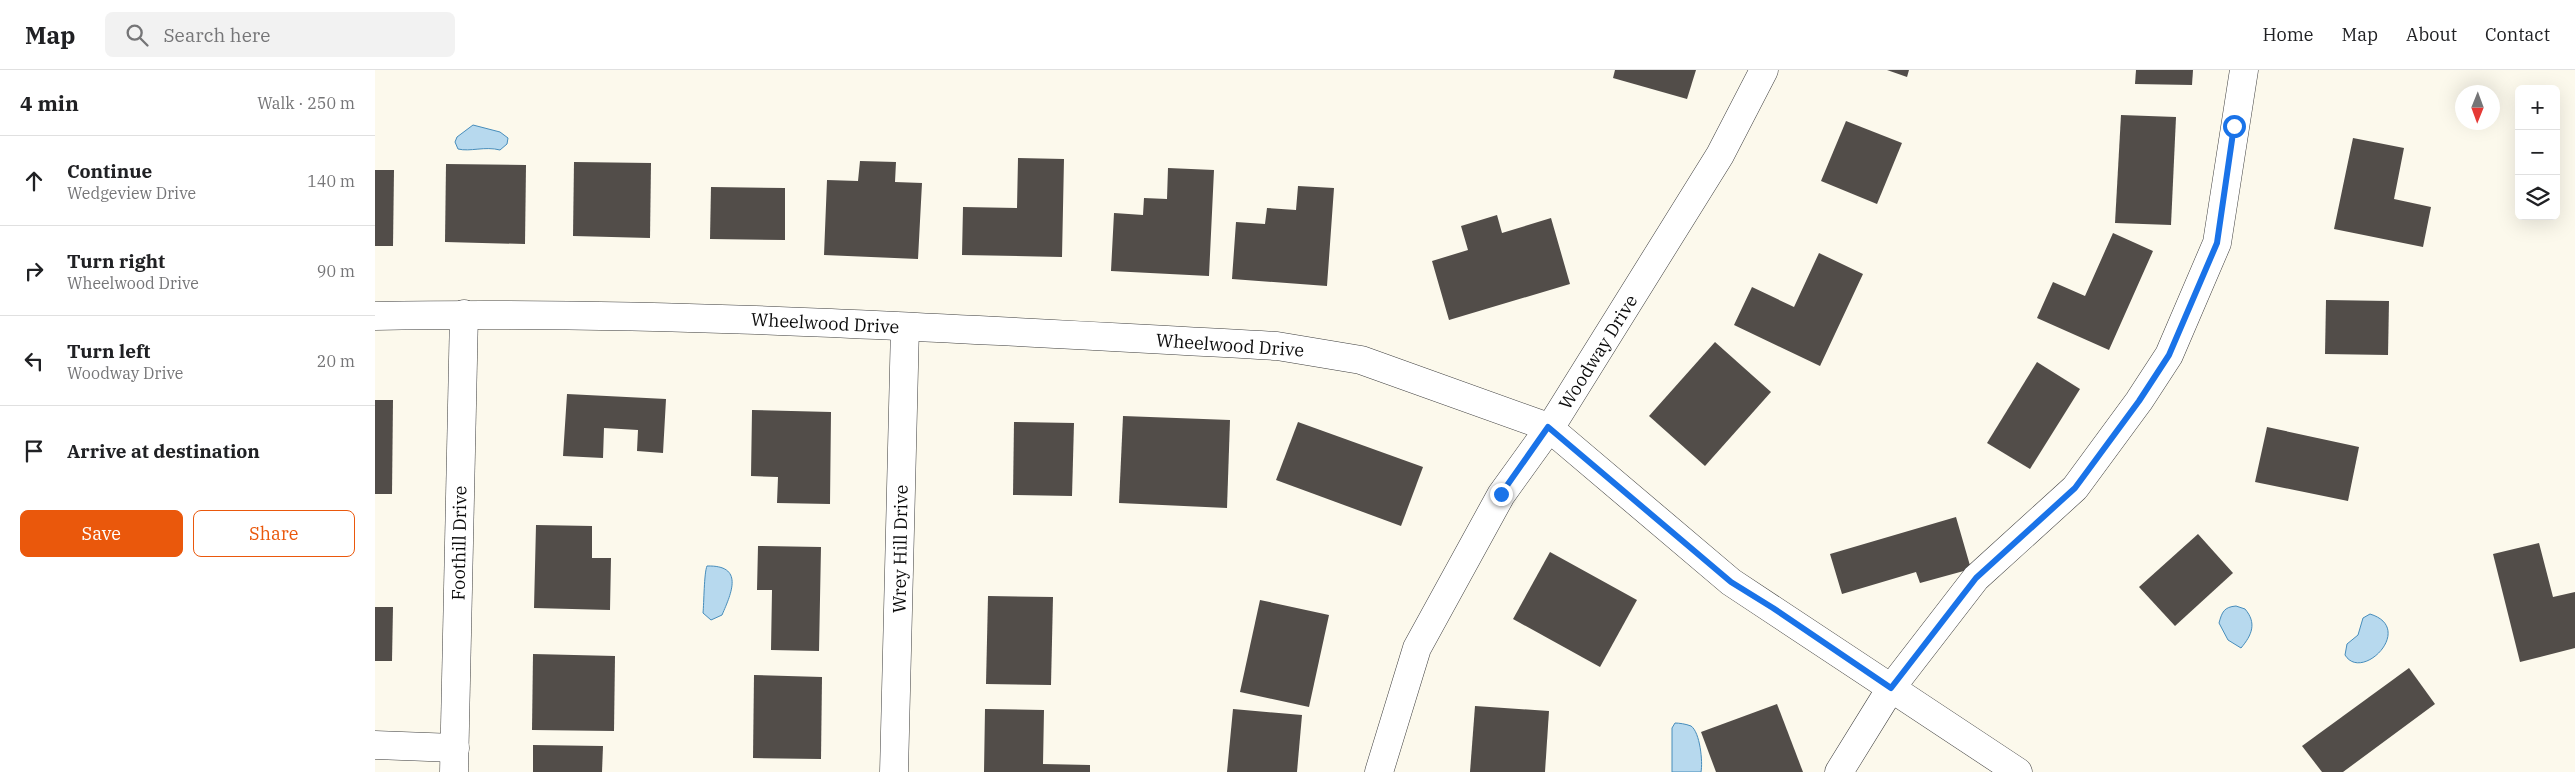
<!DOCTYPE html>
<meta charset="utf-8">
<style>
body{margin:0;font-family:"IBM Plex Serif",serif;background:#f2f2f2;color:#202124}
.controls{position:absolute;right:15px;top:15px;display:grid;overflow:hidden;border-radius:8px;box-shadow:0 5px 20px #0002}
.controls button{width:45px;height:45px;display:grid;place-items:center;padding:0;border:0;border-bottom:1px solid #e0e0e0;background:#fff;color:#202124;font:25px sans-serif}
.compass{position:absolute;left:2080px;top:15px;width:45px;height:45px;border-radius:50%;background:#fff;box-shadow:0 5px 20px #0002;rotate:181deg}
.stop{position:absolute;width:15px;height:15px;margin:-11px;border:4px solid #1a73e8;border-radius:50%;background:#fff}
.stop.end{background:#1a73e8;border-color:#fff;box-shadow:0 1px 5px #0008}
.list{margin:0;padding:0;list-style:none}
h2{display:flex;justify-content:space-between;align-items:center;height:65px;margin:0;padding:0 20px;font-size:21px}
h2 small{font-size:16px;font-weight:400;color:#757577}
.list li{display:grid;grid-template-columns:32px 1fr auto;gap:15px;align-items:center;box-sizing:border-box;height:90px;padding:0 20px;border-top:1px solid #e0e0e0}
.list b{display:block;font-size:19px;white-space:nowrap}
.list p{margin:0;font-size:16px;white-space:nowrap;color:#757577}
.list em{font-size:16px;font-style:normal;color:#757577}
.actions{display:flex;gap:10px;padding:15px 20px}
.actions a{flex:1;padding:11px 0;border:1px solid #ea580c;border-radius:8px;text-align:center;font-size:18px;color:#ea580c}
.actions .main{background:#ea580c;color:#fff}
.icon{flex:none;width:28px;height:28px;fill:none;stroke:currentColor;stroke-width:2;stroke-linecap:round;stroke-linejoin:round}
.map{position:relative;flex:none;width:2200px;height:702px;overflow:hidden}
header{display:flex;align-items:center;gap:30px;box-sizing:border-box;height:70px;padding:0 25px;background:#fff;border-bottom:1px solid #e0e0e0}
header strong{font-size:24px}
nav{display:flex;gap:28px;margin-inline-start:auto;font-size:18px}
.search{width:350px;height:45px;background:#f2f2f2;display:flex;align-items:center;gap:12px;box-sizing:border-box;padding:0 18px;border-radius:8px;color:#757577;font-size:19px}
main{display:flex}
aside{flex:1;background:#fff}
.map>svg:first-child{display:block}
.water{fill:#b7d9ee;stroke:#478dbb}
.building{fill:#524d49}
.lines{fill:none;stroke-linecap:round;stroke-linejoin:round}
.street-casing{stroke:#3e3e3e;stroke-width:29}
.street{stroke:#fff;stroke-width:28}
.route{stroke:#1a73e8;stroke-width:6}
.labels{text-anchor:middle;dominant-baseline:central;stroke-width:5;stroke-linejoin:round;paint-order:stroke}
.street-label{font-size:18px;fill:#0b0b0b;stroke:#fff}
</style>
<header>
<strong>Map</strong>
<div class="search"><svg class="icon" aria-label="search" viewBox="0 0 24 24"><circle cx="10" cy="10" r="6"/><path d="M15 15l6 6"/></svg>Search here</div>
<nav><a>Home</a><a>Map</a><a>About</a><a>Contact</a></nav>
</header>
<main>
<aside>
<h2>4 min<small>Walk · 250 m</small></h2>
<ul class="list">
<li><svg class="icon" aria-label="ahead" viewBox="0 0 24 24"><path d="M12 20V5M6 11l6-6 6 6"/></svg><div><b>Continue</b><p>Wedgeview Drive</p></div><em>140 m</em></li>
<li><svg class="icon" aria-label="right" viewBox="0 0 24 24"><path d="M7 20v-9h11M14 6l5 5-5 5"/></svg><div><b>Turn right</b><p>Wheelwood Drive</p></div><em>90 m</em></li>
<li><svg class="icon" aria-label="left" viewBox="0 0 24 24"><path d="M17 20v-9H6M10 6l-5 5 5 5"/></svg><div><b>Turn left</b><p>Woodway Drive</p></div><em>20 m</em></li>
<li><svg class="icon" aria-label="arrive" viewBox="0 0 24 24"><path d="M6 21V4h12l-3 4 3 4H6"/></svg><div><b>Arrive at destination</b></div></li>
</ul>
<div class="actions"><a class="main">Save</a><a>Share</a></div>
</aside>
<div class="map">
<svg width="2200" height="702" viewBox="0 0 2200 702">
<rect width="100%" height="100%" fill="#fcf9ec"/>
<g class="water">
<path d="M 98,55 L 125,62 L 133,68 L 132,74 L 125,80 C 110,76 95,82 83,79 L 80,72 L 82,67 Z"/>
<path d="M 332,496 C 369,495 357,522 347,545 L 336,550 L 328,543 C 329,533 329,503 332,496 Z"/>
<path d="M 1861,536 L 1870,539 C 1882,553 1877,565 1866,578 L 1853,570 L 1844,553 C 1847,542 1849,537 1861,536 Z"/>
<path d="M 1995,544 C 2041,558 1987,613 1970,585 L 1972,574 L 1983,565 L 1988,548 Z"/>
<path d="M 1300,653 C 1304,653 1311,654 1316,656 C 1325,662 1328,692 1326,702 L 1297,702 L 1297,658 Z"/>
</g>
<g class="building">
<polygon points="1240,0 1321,0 1312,29 1238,8"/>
<polygon points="1512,0 1534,0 1532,7"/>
<polygon points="1761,0 1818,0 1817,15 1760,14"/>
<polygon points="1746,45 1801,47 1796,155 1740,153"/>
<polygon points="1471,51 1527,73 1502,134 1446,111"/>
<polygon points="1978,68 2029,78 2019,129 2056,137 2048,177 1959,159"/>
<polygon points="643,88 689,89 687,187 587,185 588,137 642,138"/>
<polygon points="485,91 521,92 520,112 547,113 543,189 449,185 452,110 483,111"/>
<polygon points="199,92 276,93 275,168 198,166"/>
<polygon points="71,94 151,95 150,174 70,172"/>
<polygon points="793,98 839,100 834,206 736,201 739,143 768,145 769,128 792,129"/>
<polygon points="0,100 19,100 18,176 0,176"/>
<polygon points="923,116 959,118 952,216 857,209 861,152 890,154 892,138 921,140"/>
<polygon points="336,117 410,118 410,170 335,169"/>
<polygon points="1122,145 1127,163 1176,148 1195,214 1074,250 1057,191 1093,180 1086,156"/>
<polygon points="1738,163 1778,181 1734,280 1662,248 1678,212 1710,226"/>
<polygon points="1444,183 1488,204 1445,296 1359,255 1377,217 1419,237"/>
<polygon points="1951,230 2014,231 2013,285 1950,284"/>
<polygon points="1340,272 1396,322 1330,396 1274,346"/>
<polygon points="1662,292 1705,319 1655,399 1612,373"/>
<polygon points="192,324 291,329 288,383 262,381 263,360 229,358 228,388 188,386"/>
<polygon points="0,330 18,330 17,424 0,424"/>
<polygon points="377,340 456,342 455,434 402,433 403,407 376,406"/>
<polygon points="748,346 855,350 852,438 744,433"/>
<polygon points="639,352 699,353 697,426 638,425"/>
<polygon points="923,352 1048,397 1026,456 901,410"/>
<polygon points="1892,357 1984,377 1973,431 1880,412"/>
<polygon points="1581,447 1596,499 1545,513 1541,502 1467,524 1455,484"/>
<polygon points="161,455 217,456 217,488 236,488 235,540 159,538"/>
<polygon points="1823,464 1858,503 1800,556 1764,517"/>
<polygon points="2164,473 2178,527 2200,522 2200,578 2145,592 2118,484"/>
<polygon points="383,476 446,477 444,581 396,580 397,520 382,520"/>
<polygon points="1175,482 1262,530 1225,597 1138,549"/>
<polygon points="613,526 678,527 676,615 611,614"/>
<polygon points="885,530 954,545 934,637 865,622"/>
<polygon points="0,537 18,537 17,591 0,591"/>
<polygon points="158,584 240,586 239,661 157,660"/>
<polygon points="2034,598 2060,634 1968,702 1947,702 1927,676"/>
<polygon points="379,605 447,607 446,689 378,688"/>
<polygon points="1402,634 1428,702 1341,702 1326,662"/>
<polygon points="1100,636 1174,641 1170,702 1095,702"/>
<polygon points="610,639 669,640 668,694 715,695 715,702 609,702"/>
<polygon points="858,639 927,645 922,702 852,702"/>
<polygon points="158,675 228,676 227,702 158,702"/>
</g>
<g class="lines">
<defs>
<g id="street">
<path d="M 0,246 C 301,240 602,260 902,276 L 986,290 L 1173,357 L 1356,512 L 1643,702"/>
<polyline points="0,675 80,678"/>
<polyline points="79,702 89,244"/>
<polyline points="519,702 530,257"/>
<polyline points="1004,702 1042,578 1126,425 1180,350 1345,85 1389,0"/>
<polyline points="1464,702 1516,618 1601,508 1700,418 1764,331 1794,285 1842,173 1869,0"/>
</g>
</defs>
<use href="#street" class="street-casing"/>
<use href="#street" class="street"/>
</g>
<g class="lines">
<polyline class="route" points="1126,424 1173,357 1356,512 1398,538 1516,618 1601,508 1700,418 1764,331 1794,285 1842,173 1859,56"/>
</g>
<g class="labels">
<g class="street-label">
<text transform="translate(450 253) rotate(3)">Wheelwood Drive</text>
<text transform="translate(855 275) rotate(4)">Wheelwood Drive</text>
<text transform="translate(1223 282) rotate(-58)">Woodway Drive</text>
<text transform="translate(84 473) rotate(-89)">Foothill Drive</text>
<text transform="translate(525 479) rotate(-89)">Wrey Hill Drive</text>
</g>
</g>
</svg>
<div class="controls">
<button>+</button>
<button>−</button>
<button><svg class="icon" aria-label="layers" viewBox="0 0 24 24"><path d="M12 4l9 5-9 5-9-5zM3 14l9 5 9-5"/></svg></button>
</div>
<svg class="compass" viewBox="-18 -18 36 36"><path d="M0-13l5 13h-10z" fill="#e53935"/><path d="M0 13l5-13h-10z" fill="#757577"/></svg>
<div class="stop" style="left:1859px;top:56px"></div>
<div class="stop end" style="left:1126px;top:424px"></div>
</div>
</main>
